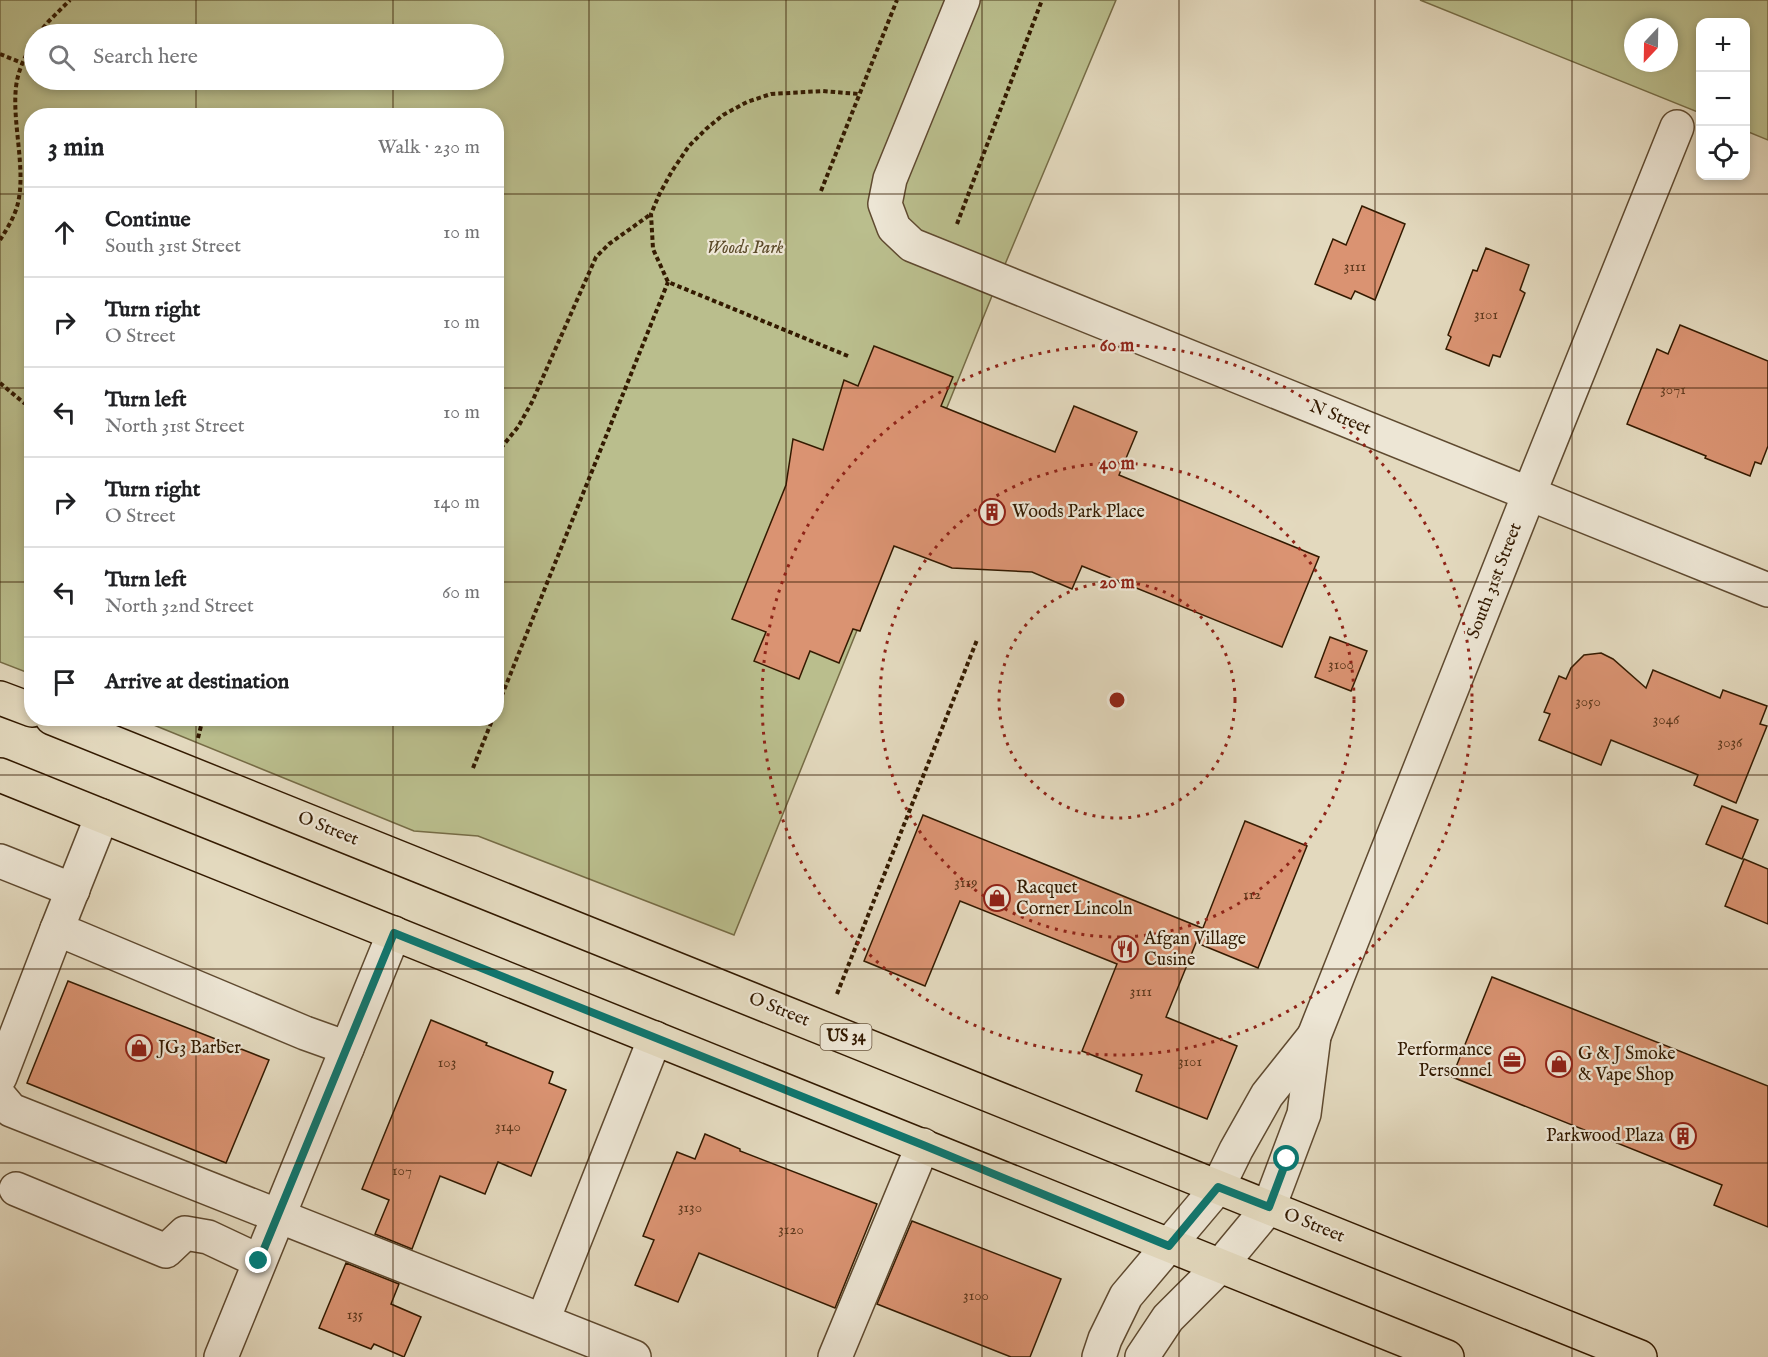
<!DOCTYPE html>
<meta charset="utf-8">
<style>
body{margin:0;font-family:"IM FELL English",serif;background:#f2f2f2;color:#202124}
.controls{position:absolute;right:18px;top:18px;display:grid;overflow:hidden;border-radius:12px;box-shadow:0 3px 9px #0003}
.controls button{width:54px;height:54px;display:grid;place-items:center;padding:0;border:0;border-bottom:2px solid #e0e0e0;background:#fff;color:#202124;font:30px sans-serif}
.compass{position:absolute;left:1624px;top:18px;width:54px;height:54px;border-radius:50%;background:#fff;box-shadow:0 3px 9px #0003;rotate:202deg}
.stop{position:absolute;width:18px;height:18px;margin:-14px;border:4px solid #0f766e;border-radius:50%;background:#fff}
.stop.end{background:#0f766e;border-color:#fff;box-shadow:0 2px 6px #0008}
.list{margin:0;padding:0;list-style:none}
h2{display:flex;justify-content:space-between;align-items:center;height:78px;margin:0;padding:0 24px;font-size:26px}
h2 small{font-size:20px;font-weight:400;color:#757577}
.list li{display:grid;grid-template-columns:39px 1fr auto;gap:18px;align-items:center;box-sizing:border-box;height:90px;padding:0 24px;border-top:2px solid #e0e0e0}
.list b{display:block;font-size:22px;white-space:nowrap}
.list p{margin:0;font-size:20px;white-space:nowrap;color:#757577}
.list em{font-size:20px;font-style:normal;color:#757577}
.icon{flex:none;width:33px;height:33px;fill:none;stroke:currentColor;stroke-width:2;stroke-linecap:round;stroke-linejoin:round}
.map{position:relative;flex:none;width:1768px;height:1357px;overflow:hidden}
.search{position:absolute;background:#fff;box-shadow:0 3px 9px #0003;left:24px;top:24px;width:480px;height:66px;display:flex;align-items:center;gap:15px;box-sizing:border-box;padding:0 21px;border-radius:33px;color:#757577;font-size:22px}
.panel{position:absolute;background:#fff;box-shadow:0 3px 9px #0003;left:24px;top:108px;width:480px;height:618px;border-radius:24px}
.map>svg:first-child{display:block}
.green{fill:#babe8d;stroke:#766c46;stroke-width:1.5;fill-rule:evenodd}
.building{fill:#da9372;stroke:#331a00;stroke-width:1.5}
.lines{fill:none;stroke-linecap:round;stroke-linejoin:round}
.minor-casing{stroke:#5f4a30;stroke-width:36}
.major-casing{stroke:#331a00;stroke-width:36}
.path{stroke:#331a00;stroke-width:4;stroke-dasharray:4.5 3;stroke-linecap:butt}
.minor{stroke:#ede6d5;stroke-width:33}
.major{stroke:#e3d9be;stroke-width:33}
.route{stroke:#0f766e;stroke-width:8}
.grid{fill:none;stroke:#331a00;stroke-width:1.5;stroke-opacity:0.55}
.ring{fill:none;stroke:#8f2418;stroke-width:3;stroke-dasharray:3 6}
.labels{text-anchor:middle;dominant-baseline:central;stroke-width:4.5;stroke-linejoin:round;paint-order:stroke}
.number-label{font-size:15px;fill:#5d381c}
.shield{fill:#ede6d5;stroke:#6b5740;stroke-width:1.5}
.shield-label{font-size:16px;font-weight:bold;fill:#331a00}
.park-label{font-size:18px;font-style:italic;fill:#5c4b2a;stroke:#ede6d5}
.street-label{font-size:18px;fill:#331a00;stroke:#ede6d5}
.poi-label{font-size:18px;fill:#331a00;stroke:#ede6d5;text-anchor:start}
.centre{fill:#8f2418;stroke:#ede6d5;stroke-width:3}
.ring-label{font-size:18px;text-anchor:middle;font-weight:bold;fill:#8f2418;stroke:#ede6d5;stroke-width:4.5;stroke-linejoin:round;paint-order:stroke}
</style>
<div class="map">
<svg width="1768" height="1357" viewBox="0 0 1768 1357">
<rect width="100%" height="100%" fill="#e3d9be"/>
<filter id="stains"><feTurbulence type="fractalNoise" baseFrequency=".00333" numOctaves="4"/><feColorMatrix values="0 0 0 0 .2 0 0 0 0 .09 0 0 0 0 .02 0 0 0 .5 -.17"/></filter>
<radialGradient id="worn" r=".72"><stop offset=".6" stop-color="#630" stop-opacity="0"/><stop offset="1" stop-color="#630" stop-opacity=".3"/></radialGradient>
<g class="green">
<path d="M 0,0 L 1116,0 L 998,281 L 734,935 L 478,836 L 414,831 L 139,719 L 496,718 L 496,116 L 32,116 L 31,674 L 0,662 ZM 34,34 L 494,34 L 494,80 L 34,80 Z"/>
<path d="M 1420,0 L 1768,0 L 1768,140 L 1746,131 L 1746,22 L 1700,22 L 1700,113 ZM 1633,27 L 1669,27 L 1669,63 L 1633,63 Z"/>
</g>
<g class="building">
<polygon points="1362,206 1405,224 1375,300 1355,291 1351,299 1315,284 1333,239 1346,245"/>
<polygon points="1486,248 1529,265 1520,290 1525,293 1500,357 1493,355 1489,366 1446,349 1451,337 1448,335 1473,270 1477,271"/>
<polygon points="1680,325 1768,361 1768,446 1761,464 1755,462 1750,476 1705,458 1706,456 1627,424 1657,349 1668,354"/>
<polygon points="874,346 953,377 941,406 1055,452 1074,406 1137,432 1119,475 1319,557 1282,647 1082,566 1072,589 1032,572 952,568 894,546 860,631 853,629 839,663 810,651 799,679 754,661 766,632 732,619 786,485 793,439 823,450 844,380 858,386"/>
<polygon points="1330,637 1367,651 1351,691 1315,677"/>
<polygon points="1601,653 1613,659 1646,688 1653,670 1720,698 1723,690 1767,706 1760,724 1767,726 1736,803 1694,785 1698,775 1611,740 1601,765 1539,740 1550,714 1544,712 1559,676 1566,679 1571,668 1584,655"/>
<polygon points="1722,806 1758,820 1742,859 1706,844"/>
<polygon points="923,815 1202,928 1166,1017 1237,1046 1207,1119 1136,1091 1142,1075 1082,1051 1117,964 960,901 925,986 864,961"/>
<polygon points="1245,821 1307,846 1258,968 1197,943"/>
<polygon points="1744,859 1768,869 1768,924 1725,906"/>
<polygon points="1492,977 1768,1086 1768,1227 1714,1205 1722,1185 1452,1077"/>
<polygon points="68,981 269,1060 226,1163 27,1083"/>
<polygon points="431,1020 487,1043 486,1045 553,1072 549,1083 566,1090 531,1176 498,1162 485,1194 440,1176 412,1249 375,1234 389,1200 362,1189"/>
<polygon points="705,1134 740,1149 740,1151 877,1204 835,1308 699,1253 678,1302 635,1285 654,1240 643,1236 677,1152 695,1159"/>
<polygon points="912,1221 1061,1279 1030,1357 1011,1357 877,1304"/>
<polygon points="346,1263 399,1284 391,1304 421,1317 404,1357 374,1344 371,1349 319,1328"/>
</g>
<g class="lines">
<defs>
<g id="minor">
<polyline points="963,0 890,179 885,204 894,228 912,245 1768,590"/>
<polyline points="102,816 57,929 305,1033 347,1048"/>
<polyline points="0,861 73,890"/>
<polyline points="0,1077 57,929"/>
<polyline points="0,1097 11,1110 634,1357"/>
<polyline points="16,1189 166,1251 185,1233 208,1237 259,1261"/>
<polyline points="543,1320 655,1038"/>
<polyline points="221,1357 394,933"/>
<polyline points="835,1357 923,1145"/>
<polyline points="1099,1357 1105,1339 1126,1296 1218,1187 1236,1150 1267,1095 1314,1036"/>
<polyline points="1142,1357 1168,1318 1220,1266 1269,1207 1304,1114 1314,1036 1529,494 1677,127"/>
</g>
<g id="major">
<polyline points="0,698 32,710"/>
<polyline points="52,718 1640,1357"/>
<polyline points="0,775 1447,1357"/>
</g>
</defs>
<use href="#minor" class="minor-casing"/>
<use href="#major" class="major-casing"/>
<g class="path">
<polyline points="38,34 48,22 70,0"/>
<polyline points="0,54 22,63"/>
<polyline points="821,191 897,0"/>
<polyline points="957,224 1042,0"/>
<path d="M 0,240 C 7,229 15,216 18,203 C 26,168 12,123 16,87 C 18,69 26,55 34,40"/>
<polyline points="848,356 668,282 653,249 651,214 659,195 672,171 689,146 706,129 723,115 747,102 771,94 823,91 859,94"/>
<polyline points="0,383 24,403 32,405"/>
<polyline points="496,454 518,427 532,402 596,257 609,244 651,214"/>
<polyline points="496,710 668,282"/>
<polyline points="198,738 203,718"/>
<polyline points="473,768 493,718"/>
<polyline points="837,994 977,640"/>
</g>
<use href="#minor" class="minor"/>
<use href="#major" class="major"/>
</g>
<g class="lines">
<polyline class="route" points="259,1261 394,933 923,1145 1169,1246 1218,1187 1269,1207 1287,1159"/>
</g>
<path class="grid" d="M 196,0 L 196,34M 393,0 L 393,34M 589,0 L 589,1357M 786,0 L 786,1357M 982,0 L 982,1357M 1179,0 L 1179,1357M 1375,0 L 1375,1357M 1572,0 L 1572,1357M 196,80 L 196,116M 393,80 L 393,116M 0,194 L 32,194M 496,194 L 1768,194M 0,388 L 32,388M 496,388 L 1768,388M 0,582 L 32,582M 496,582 L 1768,582M 196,718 L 196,1357M 393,718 L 393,1357M 0,775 L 1768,775M 0,969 L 1768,969M 0,1163 L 1768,1163"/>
<g class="ring">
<circle cx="1117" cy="700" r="118"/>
<circle cx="1117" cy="700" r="237"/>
<circle cx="1117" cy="700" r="355"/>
</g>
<defs>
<symbol id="building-ring" viewBox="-11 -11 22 22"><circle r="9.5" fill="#ede6d5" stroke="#8f2418" stroke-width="1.5"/><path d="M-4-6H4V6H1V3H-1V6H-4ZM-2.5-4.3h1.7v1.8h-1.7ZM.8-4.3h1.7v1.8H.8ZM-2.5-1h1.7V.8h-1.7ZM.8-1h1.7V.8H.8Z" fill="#8f2418"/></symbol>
<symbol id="shop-ring" viewBox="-11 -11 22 22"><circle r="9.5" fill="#ede6d5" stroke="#8f2418" stroke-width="1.5"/><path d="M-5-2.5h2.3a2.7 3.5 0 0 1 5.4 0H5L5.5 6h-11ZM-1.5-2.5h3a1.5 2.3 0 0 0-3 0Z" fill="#8f2418"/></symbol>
<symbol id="restaurant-ring" viewBox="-11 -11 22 22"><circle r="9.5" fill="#ede6d5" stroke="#8f2418" stroke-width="1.5"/><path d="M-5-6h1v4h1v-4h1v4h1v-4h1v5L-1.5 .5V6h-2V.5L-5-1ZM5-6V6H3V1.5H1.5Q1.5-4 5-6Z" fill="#8f2418"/></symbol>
<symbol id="office-ring" viewBox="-11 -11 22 22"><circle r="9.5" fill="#ede6d5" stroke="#8f2418" stroke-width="1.5"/><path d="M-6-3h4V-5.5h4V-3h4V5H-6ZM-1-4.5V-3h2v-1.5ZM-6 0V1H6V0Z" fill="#8f2418"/></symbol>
</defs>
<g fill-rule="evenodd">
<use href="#building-ring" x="977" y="497" width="30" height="30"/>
<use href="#shop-ring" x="982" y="883" width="30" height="30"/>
<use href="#restaurant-ring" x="1110" y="934" width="30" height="30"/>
<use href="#shop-ring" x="124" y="1033" width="30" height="30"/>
<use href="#office-ring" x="1497" y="1045" width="30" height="30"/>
<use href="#shop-ring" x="1544" y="1049" width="30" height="30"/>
<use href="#building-ring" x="1668" y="1121" width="30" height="30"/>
</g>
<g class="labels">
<g class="number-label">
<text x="1355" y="266">3111</text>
<text x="1486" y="314">3101</text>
<text x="1673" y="389">3071</text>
<text x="1341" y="664">3100</text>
<text x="1588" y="701">3050</text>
<text x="1666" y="719">3046</text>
<text x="1730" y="742">3036</text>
<text x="966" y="882">3119</text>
<text x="1252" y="894">112</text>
<text x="1141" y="991">3111</text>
<text x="1190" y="1061">3101</text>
<text x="447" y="1062">103</text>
<text x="508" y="1126">3140</text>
<text x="402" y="1170">107</text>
<text x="690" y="1207">3130</text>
<text x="791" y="1229">3120</text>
<text x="976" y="1295">3100</text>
<text x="355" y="1314">135</text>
</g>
<rect class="shield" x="820.5" y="1024" width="51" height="26" rx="4.5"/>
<g class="shield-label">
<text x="846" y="1037">US 34</text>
</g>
<g class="park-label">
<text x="745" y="248">Woods Park</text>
</g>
<g class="street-label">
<text transform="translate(1340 418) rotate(22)">N Street</text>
<text transform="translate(1495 581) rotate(-69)">South 31st Street</text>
<text transform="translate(328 829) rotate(22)">O Street</text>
<text transform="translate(779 1010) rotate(22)">O Street</text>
<text transform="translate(1314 1226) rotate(22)">O Street</text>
</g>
<g class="poi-label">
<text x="1012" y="512">Woods Park Place</text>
<text x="1016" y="888">Racquet<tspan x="1016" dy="21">Corner Lincoln</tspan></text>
<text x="1144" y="939">Afgan Village<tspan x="1144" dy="21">Cusine</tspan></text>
<text x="158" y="1048">JG3 Barber</text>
<text x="1492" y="1050" text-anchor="end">Performance<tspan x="1492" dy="21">Personnel</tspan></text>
<text x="1578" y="1054">G &amp; J Smoke<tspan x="1578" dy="21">&amp; Vape Shop</tspan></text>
<text x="1664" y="1136" text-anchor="end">Parkwood Plaza</text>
</g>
</g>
<circle cx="1117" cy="700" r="9" class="centre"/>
<g class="ring-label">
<text x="1117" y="351">60 m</text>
<text x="1117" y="469">40 m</text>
<text x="1117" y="588">20 m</text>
</g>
<rect width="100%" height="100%" filter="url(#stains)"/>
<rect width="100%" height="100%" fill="url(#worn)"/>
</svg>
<div class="controls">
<button>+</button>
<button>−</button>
<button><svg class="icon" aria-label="locate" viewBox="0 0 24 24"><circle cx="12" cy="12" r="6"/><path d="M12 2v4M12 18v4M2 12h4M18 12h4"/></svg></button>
</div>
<svg class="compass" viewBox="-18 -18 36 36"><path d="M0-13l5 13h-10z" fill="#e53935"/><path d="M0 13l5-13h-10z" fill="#757577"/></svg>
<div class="stop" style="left:1287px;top:1159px"></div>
<div class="stop end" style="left:259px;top:1261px"></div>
<div class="search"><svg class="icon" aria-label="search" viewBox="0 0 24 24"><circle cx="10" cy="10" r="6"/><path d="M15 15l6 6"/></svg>Search here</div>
<section class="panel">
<h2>3 min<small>Walk · 230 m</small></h2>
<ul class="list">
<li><svg class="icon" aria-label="ahead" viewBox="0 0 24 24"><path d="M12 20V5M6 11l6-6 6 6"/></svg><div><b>Continue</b><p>South 31st Street</p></div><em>10 m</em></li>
<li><svg class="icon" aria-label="right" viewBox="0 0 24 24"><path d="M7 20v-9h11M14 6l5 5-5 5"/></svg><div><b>Turn right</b><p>O Street</p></div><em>10 m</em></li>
<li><svg class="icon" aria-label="left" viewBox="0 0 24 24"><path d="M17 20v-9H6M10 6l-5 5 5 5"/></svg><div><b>Turn left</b><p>North 31st Street</p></div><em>10 m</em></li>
<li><svg class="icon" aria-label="right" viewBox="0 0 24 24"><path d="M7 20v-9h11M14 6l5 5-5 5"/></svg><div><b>Turn right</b><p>O Street</p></div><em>140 m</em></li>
<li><svg class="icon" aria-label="left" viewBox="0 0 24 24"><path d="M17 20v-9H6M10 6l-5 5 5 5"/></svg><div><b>Turn left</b><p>North 32nd Street</p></div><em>60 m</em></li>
<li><svg class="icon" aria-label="arrive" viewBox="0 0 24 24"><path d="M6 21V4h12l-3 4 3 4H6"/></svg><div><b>Arrive at destination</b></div></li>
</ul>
</section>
</div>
